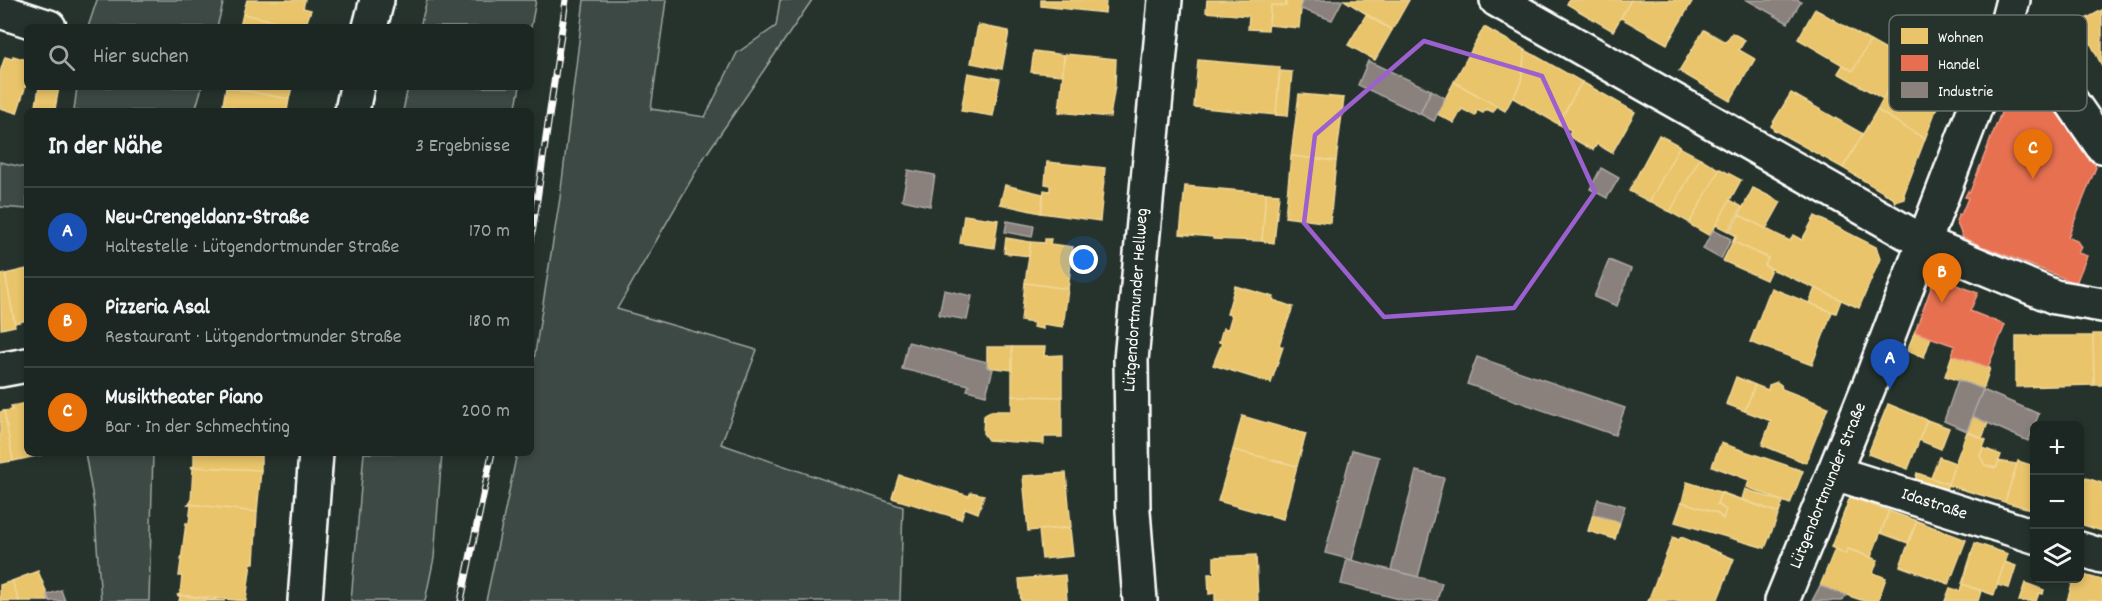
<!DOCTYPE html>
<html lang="de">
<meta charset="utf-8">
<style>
body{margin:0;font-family:Dekko,sans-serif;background:#252e2a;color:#f1f3f6}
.controls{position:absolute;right:18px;bottom:18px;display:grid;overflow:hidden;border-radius:9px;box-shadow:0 3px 9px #0003}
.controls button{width:54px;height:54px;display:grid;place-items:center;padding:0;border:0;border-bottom:2px solid #3a4340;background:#1c2622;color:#f1f3f6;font:30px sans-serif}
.you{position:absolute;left:1084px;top:260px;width:21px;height:21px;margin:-15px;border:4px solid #fff;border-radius:50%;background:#1a73e8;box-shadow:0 0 0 9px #1a73e833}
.badge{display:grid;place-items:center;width:39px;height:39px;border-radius:50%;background:#ffd166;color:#fff;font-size:20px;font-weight:700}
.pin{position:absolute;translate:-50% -50px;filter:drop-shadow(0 2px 3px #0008)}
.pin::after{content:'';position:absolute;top:32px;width:21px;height:18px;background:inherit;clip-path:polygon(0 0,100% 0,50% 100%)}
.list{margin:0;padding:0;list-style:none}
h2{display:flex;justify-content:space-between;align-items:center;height:78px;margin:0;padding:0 24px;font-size:26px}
h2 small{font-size:20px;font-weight:400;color:#a0a5a5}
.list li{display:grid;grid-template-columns:39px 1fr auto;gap:18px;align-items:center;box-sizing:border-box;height:90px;padding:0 24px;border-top:2px solid #3a4340}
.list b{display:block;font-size:22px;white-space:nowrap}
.list p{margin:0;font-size:20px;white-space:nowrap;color:#a0a5a5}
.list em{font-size:20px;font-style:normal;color:#a0a5a5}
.icon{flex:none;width:33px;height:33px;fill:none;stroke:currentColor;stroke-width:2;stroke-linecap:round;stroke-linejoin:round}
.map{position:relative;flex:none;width:2102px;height:601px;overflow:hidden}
.search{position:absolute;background:#1c2622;box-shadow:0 3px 9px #0003;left:24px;top:24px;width:510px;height:66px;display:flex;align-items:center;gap:15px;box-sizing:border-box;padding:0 21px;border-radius:9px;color:#a0a5a5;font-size:22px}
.panel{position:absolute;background:#1c2622;box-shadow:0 3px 9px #0003;left:24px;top:108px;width:510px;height:348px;border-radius:9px}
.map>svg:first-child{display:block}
.green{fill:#3e4944;stroke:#9ea4a2;stroke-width:1.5}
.homes{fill:#e9c46a;stroke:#f0d697;stroke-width:1.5}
.shops{fill:#e76f51;stroke:#ee9a85;stroke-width:1.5}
.industry{fill:#8a817c;stroke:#ada7a3;stroke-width:1.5}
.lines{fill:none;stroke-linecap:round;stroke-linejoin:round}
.minor-casing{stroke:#fff;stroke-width:38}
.tertiary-casing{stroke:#fff;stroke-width:38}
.secondary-casing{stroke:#fff;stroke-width:38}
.minor{stroke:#26332d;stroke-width:33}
.tertiary{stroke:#26332d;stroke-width:33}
.secondary{stroke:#26332d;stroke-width:33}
.rail-casing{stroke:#fff;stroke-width:7}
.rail{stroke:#26332d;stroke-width:4.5;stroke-dasharray:14;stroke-linecap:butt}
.marked{fill:none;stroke:#9c61cf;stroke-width:4.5;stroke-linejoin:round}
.labels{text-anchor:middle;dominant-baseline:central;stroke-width:6;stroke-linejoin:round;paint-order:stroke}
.street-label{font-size:18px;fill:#fff;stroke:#26332d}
.key{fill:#26332d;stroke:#67706c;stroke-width:1.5}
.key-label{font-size:16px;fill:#fff}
</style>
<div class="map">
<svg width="2102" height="601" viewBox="0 0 2102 601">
<rect width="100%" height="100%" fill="#26332d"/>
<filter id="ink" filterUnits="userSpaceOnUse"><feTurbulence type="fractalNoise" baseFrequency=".0167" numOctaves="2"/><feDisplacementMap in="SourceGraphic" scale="12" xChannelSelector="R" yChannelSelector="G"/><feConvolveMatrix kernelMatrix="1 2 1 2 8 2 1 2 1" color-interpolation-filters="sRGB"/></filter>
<g filter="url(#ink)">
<g class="green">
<polygon points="97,0 224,0 217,27 88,27"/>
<polygon points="427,0 536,0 531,27 420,27"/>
<polygon points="584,0 666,0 651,109 705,117 737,53 776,26 780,0 812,0 705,156 617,309 757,350 721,444 903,507 900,601 486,601 517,453 531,453 531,378 560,198"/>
<polygon points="77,87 202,87 195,111 74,111"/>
<polygon points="408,87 520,87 515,111 403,111"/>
<polygon points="0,162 27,168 27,209 0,207"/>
<polygon points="85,453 153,453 149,601 101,601 94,504"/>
<polygon points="364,453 442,453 434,558 425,601 351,601"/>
</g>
<g class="homes">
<polygon points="247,0 305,0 303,8 311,10 305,27 243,14"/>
<polygon points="1041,0 1106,0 1105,13 1041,6"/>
<polygon points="1207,0 1286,0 1286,6 1271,5 1268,30 1248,29 1249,16 1206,12"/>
<polygon points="1286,0 1302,0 1299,28 1269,25 1271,5 1286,6"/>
<polygon points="1344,0 1409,0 1392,30"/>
<polygon points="1569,0 1631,0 1613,31 1567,4"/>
<polygon points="1631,0 1693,0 1667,44 1621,18"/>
<polygon points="1815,9 1870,41 1853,71 1798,39"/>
<polygon points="2102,10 2102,66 2080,22"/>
<polygon points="243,14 301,27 240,27"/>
<polygon points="1366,15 1392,30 1375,60 1348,45"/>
<polygon points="978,25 1009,31 1002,69 971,63"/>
<polygon points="1484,27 1525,50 1521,82 1505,111 1454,82"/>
<polygon points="1704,30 1726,42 1732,33 1745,40 1739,50 1755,59 1730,101 1679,71"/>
<polygon points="1870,41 1904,60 1883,99 1838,73 1843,65 1853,71"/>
<polygon points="1525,50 1582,82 1558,124 1513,98 1521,82"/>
<polygon points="1034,51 1064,55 1062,75 1031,72"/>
<polygon points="1065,54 1116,59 1115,85 1110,117 1059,112"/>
<polygon points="13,56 27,60 27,82 17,113 0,108 0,72 5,57 12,59"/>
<polygon points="1198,60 1280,67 1276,115 1194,107"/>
<polygon points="1904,60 1945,86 1925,139 1877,110"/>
<polygon points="1280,71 1292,72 1288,116 1276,115"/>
<polygon points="968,73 1000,79 993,116 961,111"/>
<polygon points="1454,82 1497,106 1493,112 1486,109 1483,113 1477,110 1475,116 1462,109 1454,123 1437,114"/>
<polygon points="1582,82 1635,112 1612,153 1597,144 1593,150 1568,136 1571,130 1558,124"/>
<polygon points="39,87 59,87 55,109 36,106"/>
<polygon points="226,87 289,99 287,111 232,111 233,107 223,105"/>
<polygon points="226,87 292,87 289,99"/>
<polygon points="1791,93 1863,134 1843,168 1774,130 1771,126"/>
<polygon points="1299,94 1344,98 1336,161 1291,156"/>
<polygon points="1877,110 1925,139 1904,194 1905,199 1895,202 1893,198 1843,168"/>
<polygon points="1659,135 1680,146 1650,202 1629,191"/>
<polygon points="1679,147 1700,158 1670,212 1650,201"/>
<polygon points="1291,156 1336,161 1330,223 1285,217"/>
<polygon points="1700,158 1720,170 1690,223 1670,212"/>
<polygon points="1047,162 1105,168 1100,221 1041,213 1044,190 1050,191 1050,185 1045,184"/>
<polygon points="1720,169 1741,180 1710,236 1689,224"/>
<polygon points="1005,185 1043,194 1041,213 1000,204"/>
<polygon points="1185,186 1266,193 1262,241 1213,239 1213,237 1180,234"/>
<polygon points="1753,188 1781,202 1766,229 1739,215"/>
<polygon points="1266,193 1279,194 1274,243 1262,241"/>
<polygon points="1730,200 1742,207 1728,231 1716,225"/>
<polygon points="964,215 998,220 994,248 960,243"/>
<polygon points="1739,215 1790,241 1793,235 1802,240 1815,216 1876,247 1880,259 1859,308 1765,266 1768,258 1734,242 1737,236 1729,232"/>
<polygon points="1736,235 1734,242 1768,258 1765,266 1771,269 1766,280 1723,261"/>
<polygon points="1006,238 1031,242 1029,256 1004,253"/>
<polygon points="1045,239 1051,239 1050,244 1073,247 1068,289 1025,283 1031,242 1045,243"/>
<polygon points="27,269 27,320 15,323 5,274"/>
<polygon points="5,274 15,326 1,329 0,275"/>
<polygon points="1025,283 1068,289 1063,327 1043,324 1043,329 1033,327 1034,323 1021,321"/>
<polygon points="1235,286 1274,297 1273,300 1293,307 1279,345 1283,347 1271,383 1213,365 1222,343 1219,342 1223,328 1228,329 1232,315 1227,314"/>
<polygon points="1771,288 1832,312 1812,365 1750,342"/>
<polygon points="1815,288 1841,300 1836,313 1809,303"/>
<polygon points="1915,331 1931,337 1924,357 1907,351"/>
<polygon points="2093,334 2102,334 2102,385 2094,385"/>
<polygon points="2016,336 2093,336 2094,385 2016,387"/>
<polygon points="987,347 1012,347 1012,370 987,367"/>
<polygon points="1012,347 1045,347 1044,356 1062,355 1062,397 1012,396"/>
<polygon points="1952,355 1990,368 1983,389 1945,376"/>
<polygon points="1736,377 1755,385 1745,411 1726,404"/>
<polygon points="1777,382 1781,385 1782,389 1828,407 1806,463 1762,445 1771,421 1745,411 1755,385 1768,390 1769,385"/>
<polygon points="1012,396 1062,397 1062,437 1044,437 1044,444 988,440 983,433 984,416 991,411 1012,411"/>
<polygon points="27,403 27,453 41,453 41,455 13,461 4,411 12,410 11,406"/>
<polygon points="1888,404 1927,420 1908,469 1868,454"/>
<polygon points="4,411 13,461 0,463 0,412"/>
<polygon points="1242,416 1306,434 1297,466 1233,450"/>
<polygon points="1972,416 1988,423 1982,438 1967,431"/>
<polygon points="1927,420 1949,428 1941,449 1919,440"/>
<polygon points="1967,432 1986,440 1980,456 1985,465 1996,468 1998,461 2017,464 2005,502 1947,485"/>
<polygon points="1721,443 1803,471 1790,504 1747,487 1749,480 1712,466"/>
<polygon points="1983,448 2001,455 1996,468 1985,465 1980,456"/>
<polygon points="1233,450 1297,466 1283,519 1218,501"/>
<polygon points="194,453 261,453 261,470 191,467 194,466"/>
<polygon points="1939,457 1955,463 1948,484 1931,478"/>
<polygon points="2018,461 2034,466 2034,510 2005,502"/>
<polygon points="191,467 261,470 257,512 188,504 191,502 193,469"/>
<polygon points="1066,473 1071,527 1028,531 1023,476"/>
<polygon points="1917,473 1948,484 1943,498 1913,487"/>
<polygon points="899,475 969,496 971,492 984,495 978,513 965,508 961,519 892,498"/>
<polygon points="2080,476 2102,483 2102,531 2080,524"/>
<polygon points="1687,482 1723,493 1748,502 1721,493 1717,504 1726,510 1723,519 1717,513 1682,502"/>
<polygon points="1745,489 1783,502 1779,513 1742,499"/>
<polygon points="1721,493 1779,513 1765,548 1675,522 1682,502 1717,513 1723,519 1726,510 1717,504"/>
<polygon points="1850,497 1889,511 1871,557 1848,549 1846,554 1831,547"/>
<polygon points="188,504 257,512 254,563 251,563 246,601 177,595 180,594 182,576 179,576 186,523 189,523 191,505"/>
<polygon points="1889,511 1917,521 1908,543 1881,533"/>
<polygon points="1593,514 1620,522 1615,539 1588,531"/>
<polygon points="1917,521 1966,540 1949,584 1900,566"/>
<polygon points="1070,528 1073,556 1042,559 1039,530"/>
<polygon points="1673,537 1679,540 1681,537 1734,559 1717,601 1648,601"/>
<polygon points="1975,543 2008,554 1994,595 1962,584"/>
<polygon points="1835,549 1846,554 1848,549 1878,560 1873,573 1886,578 1878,601 1864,601 1820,586"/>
<polygon points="1256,555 1258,601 1215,601 1215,593 1209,594 1208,574 1214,574 1214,557"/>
<polygon points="2005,562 2016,566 2009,588 1997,585"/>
<polygon points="38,571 50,601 19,601 12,581"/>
<polygon points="2080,574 2102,580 2102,601 2067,601 2074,578 2080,578"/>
<polygon points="1065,575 1067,601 1021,601 1019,579"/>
<polygon points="12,581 19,601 0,601 0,585"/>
<polygon points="2025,583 2044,590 2043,594 2039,593 2036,601 2019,601"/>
<polygon points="1962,584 1981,591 1978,601 1945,601 1950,588 1960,591"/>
<polygon points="177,595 225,601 179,601 180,597"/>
</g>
<g class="shops">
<polygon points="2029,71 2040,83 2038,84 2096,167 2068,237 2077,241 2081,247 2078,253 2087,256 2076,283 1985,247 1982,254 1975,251 1978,244 1963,238 1956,221 1959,214 1961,215 1968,198 1965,197 1968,191 1970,192 2017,72"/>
<polygon points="1935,277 1978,293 1970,311 2005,325 1988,367 1952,355 1955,346 1915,332"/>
</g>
<g class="industry">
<polygon points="1302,0 1340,0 1342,1 1332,20 1301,9"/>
<polygon points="1747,0 1798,0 1801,2 1788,23"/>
<polygon points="1368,61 1431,90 1420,114 1358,85"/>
<polygon points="1431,90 1445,98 1434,121 1420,114"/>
<polygon points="1601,168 1619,178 1607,198 1590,189"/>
<polygon points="908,170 935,175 930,206 902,200"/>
<polygon points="1007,221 1034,226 1032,237 1005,232"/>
<polygon points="1713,230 1731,239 1721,259 1703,249"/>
<polygon points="1609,260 1631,269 1617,306 1594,297"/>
<polygon points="944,290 972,296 967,320 939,315"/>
<polygon points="908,342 987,362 987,367 993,369 986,395 967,390 969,385 902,369"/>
<polygon points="1477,357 1625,408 1615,435 1467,384"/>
<polygon points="1958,380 1983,389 1967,431 1944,421"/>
<polygon points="1983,390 2039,414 2028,441 1972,416"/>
<polygon points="1352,450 1379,457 1352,560 1325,553"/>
<polygon points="1416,471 1444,478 1418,577 1391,570"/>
<polygon points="1598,499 1625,506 1620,522 1593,514"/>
<polygon points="1347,559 1442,583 1437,601 1407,601 1341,584"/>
<polygon points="1820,586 1846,595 1842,601 1812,601"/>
<polygon points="61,590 65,601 50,601 47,595"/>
</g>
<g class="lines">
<defs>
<g id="minor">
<polyline points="1497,0 1925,243 2055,297 2102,305"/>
<polyline points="0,11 49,27"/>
<polyline points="370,27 377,0"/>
<polyline points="2006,27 2042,59 2102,146"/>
<polyline points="352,111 357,87"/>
<polyline points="0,370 27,365"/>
<polyline points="1835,473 2034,536"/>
<polyline points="2080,549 2102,556"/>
<polyline points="305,601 316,453"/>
</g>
<polyline id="tertiary" points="1782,601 1871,381 2006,27 2013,0"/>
<polyline id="secondary" points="1140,601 1133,511 1131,360 1165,0"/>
</defs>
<use href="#minor" class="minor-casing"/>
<use href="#tertiary" class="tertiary-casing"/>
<use href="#secondary" class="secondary-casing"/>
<use href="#minor" class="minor"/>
<use href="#tertiary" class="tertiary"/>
<use href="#secondary" class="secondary"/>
<defs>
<g id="rail">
<polyline points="531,241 566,0"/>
<polyline points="461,601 492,453"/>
</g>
</defs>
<use href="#rail" class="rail-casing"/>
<use href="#rail" class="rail"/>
</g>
</g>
<path class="marked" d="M 1424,41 L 1542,76 L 1595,192 L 1514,308 L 1384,317 L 1304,223 L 1315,135 Z"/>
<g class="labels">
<g class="street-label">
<text transform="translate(1137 300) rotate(-86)">Lütgendortmunder Hellweg</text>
<text transform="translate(1829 486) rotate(-68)">Lütgendortmunder Straße</text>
<text transform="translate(1934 505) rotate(18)">Idastraße</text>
</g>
</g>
<rect x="1889" y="15" width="198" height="96" rx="9" class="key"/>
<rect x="1901" y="28" width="27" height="16" fill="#e9c46a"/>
<rect x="1901" y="55" width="27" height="16" fill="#e76f51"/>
<rect x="1901" y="82" width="27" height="16" fill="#8a817c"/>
<g class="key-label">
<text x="1938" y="42">Wohnen</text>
<text x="1938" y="69">Handel</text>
<text x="1938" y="96">Industrie</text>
</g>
</svg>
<div class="controls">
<button>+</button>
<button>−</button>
<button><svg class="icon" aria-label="layers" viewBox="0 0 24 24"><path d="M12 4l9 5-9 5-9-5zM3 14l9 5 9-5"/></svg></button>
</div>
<div class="you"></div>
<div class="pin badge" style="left:1890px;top:389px;background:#1a4fb4">A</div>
<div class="pin badge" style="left:1942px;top:303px;background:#e8710a">B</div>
<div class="pin badge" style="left:2033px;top:179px;background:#e8710a">C</div>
<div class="search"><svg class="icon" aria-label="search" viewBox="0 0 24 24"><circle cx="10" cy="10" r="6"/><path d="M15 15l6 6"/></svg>Hier suchen</div>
<section class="panel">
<h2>In der Nähe<small>3 Ergebnisse</small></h2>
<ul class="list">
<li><span class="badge" style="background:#1a4fb4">A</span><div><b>Neu-Crengeldanz-Straße</b><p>Haltestelle · Lütgendortmunder Straße</p></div><em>170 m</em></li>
<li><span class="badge" style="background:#e8710a">B</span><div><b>Pizzeria Asal</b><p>Restaurant · Lütgendortmunder Straße</p></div><em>180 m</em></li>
<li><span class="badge" style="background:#e8710a">C</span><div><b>Musiktheater Piano</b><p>Bar · In der Schmechting</p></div><em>200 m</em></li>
</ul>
</section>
</div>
